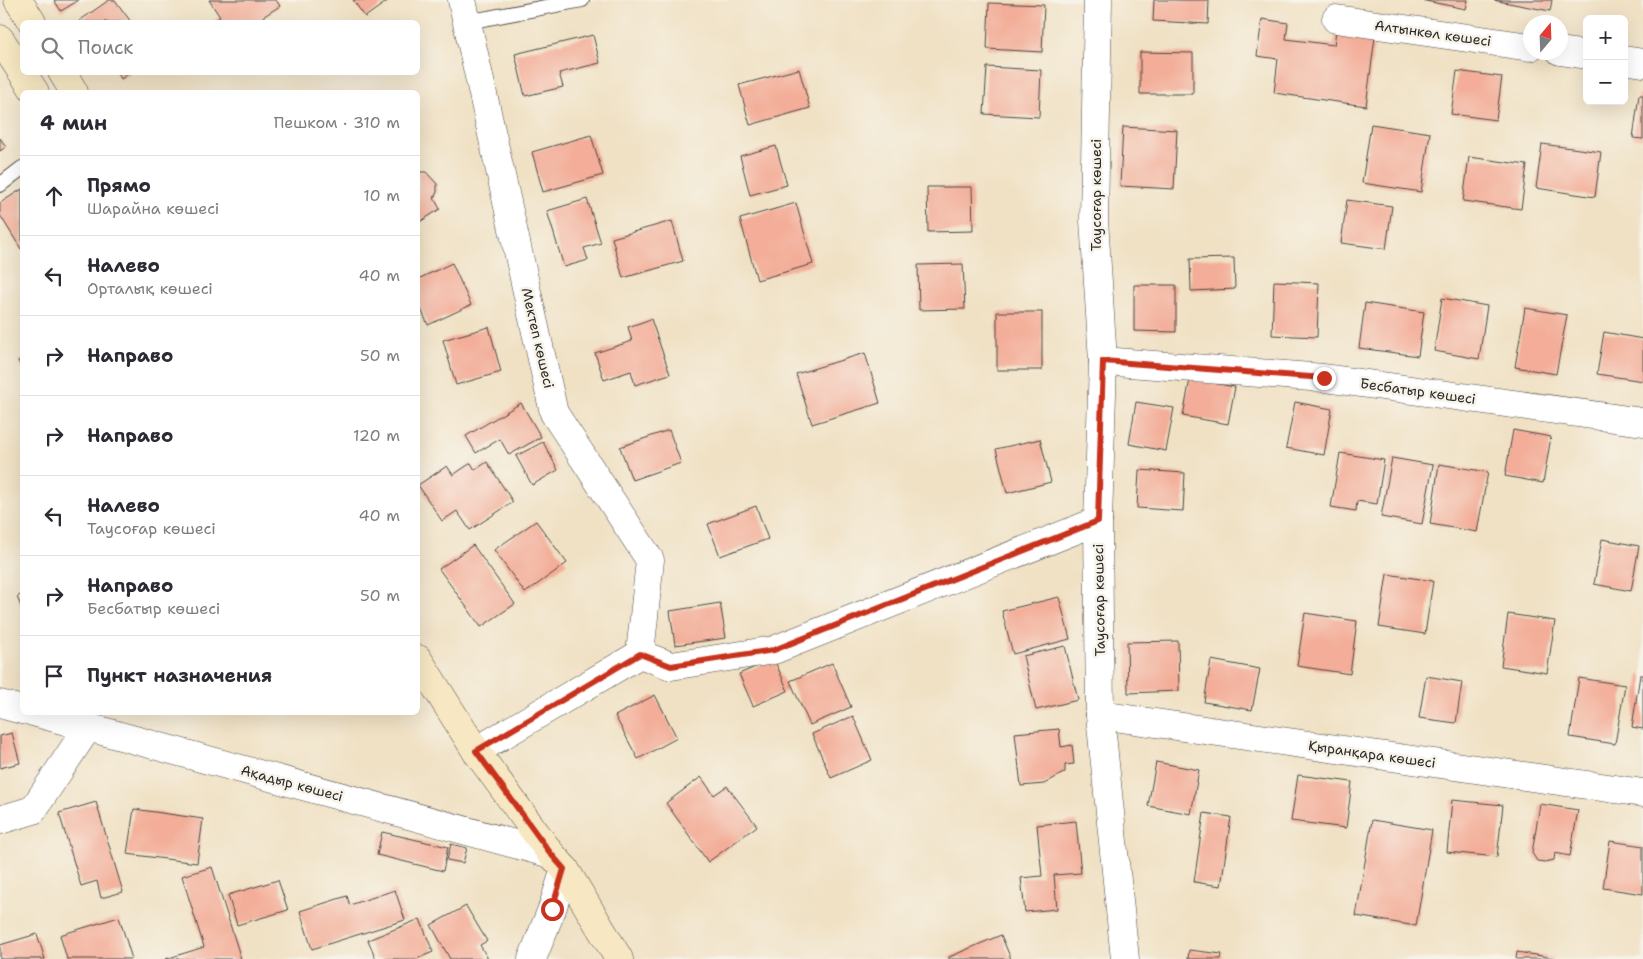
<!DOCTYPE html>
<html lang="ru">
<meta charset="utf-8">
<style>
body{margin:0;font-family:"Shantell Sans",sans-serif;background:#f2f2f3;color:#2b2b33}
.controls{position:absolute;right:15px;top:15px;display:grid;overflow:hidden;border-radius:8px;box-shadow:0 5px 20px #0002}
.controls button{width:45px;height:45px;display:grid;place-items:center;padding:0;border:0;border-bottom:1px solid #e1e1e2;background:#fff;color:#2b2b33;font:25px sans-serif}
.compass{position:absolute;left:1523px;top:15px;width:45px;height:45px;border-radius:50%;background:#fff;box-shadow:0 5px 20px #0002;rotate:19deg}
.stop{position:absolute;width:15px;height:15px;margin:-11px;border:4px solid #c8321e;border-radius:50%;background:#fff}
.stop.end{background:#c8321e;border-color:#fff;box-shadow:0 1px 5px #0008}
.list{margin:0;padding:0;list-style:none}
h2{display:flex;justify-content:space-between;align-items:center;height:65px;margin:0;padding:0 20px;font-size:21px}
h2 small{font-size:16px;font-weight:400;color:#7c7c81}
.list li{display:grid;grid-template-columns:32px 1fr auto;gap:15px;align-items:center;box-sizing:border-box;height:80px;padding:0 20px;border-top:1px solid #e1e1e2}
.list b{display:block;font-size:19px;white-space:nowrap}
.list p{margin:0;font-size:16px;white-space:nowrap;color:#7c7c81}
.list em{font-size:16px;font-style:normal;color:#7c7c81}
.icon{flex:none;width:28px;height:28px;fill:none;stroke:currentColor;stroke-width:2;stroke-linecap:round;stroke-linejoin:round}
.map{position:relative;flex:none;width:1643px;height:959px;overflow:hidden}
.search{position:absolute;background:#fff;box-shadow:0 5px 20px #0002;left:20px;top:20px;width:400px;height:55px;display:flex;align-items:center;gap:12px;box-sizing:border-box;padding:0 18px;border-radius:8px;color:#7c7c81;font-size:19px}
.panel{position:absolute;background:#fff;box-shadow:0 5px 20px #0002;left:20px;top:90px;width:400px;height:625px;border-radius:8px}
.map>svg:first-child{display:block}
.building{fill:#f3ad98}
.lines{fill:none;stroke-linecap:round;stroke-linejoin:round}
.service-casing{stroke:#494642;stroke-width:16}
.minor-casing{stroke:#494642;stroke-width:29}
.tertiary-casing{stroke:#494642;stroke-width:29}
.secondary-casing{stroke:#494642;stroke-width:29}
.service{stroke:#fff;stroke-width:14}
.minor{stroke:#fff;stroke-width:28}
.tertiary{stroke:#fff;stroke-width:28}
.secondary{stroke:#f7e8c3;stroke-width:28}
.route{stroke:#c8321e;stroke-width:6}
.labels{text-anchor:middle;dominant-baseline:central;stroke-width:5;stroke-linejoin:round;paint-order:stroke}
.street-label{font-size:14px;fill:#2b2b2b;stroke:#f7f3e8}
</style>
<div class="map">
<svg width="1643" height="959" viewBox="0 0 1643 959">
<rect width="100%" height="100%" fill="#f7f3e8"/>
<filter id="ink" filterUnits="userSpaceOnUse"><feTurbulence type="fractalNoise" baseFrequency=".02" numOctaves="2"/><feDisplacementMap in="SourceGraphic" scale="10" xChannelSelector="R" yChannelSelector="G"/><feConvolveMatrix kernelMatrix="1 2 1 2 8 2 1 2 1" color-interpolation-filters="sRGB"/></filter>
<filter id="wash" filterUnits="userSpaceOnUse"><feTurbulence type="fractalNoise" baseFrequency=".0096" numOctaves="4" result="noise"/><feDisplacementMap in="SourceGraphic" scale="20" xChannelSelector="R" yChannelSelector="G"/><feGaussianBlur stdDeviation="1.12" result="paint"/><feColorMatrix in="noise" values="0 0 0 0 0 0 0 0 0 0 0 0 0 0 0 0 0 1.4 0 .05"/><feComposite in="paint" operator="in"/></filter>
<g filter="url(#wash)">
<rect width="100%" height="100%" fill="#f0e1c4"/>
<g id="blocks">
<g class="building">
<polygon points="54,0 79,0 61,11"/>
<polygon points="109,0 115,0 131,22 80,22 79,21"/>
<polygon points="209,0 276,0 280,6 255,22 211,22 220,17"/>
<polygon points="353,0 389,0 365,17"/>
<polygon points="1154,0 1209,0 1208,24 1153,21"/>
<polygon points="1421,0 1468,0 1466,9"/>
<polygon points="1493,0 1552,0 1550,11"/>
<polygon points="989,3 1044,5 1042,52 987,49"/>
<polygon points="1262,19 1288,23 1286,39 1334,45 1336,31 1375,37 1366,106 1274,93 1278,59 1257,56"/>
<polygon points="593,35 600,63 559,73 563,87 525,96 515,54"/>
<polygon points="1140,52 1193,53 1193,94 1140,94"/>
<polygon points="987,67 1041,70 1039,117 984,114"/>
<polygon points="799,69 810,108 750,125 739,85"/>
<polygon points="1457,71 1502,77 1496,120 1451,114"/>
<polygon points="117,72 131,72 121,79"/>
<polygon points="1639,95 1643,95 1643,139 1633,138"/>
<polygon points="1371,124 1430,133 1421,192 1362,183"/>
<polygon points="1123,127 1177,130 1174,189 1120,186"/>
<polygon points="591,135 603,175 543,192 532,152"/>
<polygon points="0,138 6,147 0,151"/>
<polygon points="1542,144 1601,152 1595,197 1536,188"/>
<polygon points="776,146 787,185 750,195 740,156"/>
<polygon points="1469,157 1527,165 1521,209 1463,201"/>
<polygon points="418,172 426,172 437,184 437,192 434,198 440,209 418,223"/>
<polygon points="927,187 972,187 973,231 928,232"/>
<polygon points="22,189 22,248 21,249 0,215 0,203"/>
<polygon points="587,199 601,243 584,248 588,260 564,267 547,211"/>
<polygon points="1347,200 1392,206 1386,249 1341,243"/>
<polygon points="796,203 813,264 757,280 740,219"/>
<polygon points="672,221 683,261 623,278 612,238"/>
<polygon points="1234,258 1235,289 1191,291 1190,259"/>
<polygon points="452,263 471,305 428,325 418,302 418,279"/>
<polygon points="963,264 965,309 919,310 918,265"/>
<polygon points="1274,281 1319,283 1317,337 1272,335"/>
<polygon points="1134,285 1176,285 1176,332 1134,331"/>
<polygon points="1442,298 1487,306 1479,359 1434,351"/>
<polygon points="1365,303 1424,312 1418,356 1359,348"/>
<polygon points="1525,308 1567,315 1556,374 1515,367"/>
<rect x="997" y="312" width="45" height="58"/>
<polygon points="651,319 670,374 635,385 631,371 604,380 595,353 632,341 628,327"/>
<polygon points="489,327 501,372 456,385 443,340"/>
<polygon points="1604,332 1643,339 1643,381 1597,374"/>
<polygon points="865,353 880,403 812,424 796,374"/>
<polygon points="22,358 22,368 18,361"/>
<polygon points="1190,379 1235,387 1228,424 1183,416"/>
<polygon points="1136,402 1174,408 1166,451 1129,444"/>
<polygon points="1295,402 1332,409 1324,455 1286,448"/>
<polygon points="521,403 541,437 509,455 500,439 476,453 466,436"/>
<polygon points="669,430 681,463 632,480 620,447"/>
<polygon points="1513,430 1551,437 1543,483 1505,476"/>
<polygon points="1040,439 1051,482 1007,493 996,449"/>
<polygon points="543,442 558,470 532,485 516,456"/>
<polygon points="1340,453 1384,460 1377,504 1357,501 1356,511 1331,507"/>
<polygon points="1392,458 1433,465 1422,524 1381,517"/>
<polygon points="487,462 513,502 470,530 457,511 442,521 418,485 447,466 453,475 471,463 475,470"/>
<polygon points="1439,464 1488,472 1477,532 1430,524"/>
<polygon points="1139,470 1185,473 1183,511 1137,508"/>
<polygon points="756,506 768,539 720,556 708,524"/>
<polygon points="536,521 567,563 525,593 494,550"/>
<polygon points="1602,539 1639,546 1631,591 1594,584"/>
<polygon points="473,545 515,604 481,627 439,569"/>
<polygon points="1387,574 1433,581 1425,634 1379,627"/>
<polygon points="22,594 22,608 17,597"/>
<polygon points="1059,597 1070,639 1013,654 1002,611"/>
<polygon points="720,603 726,638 675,645 670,611"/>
<polygon points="1305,613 1357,621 1350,674 1297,666"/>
<polygon points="1508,614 1555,621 1547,673 1501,666"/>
<polygon points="1178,641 1179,691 1128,693 1127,642"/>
<polygon points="1065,646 1078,700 1036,710 1023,656"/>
<polygon points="774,659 788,691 753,706 739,674"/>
<polygon points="1211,660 1260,669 1252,710 1204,702"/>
<polygon points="832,663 851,707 810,725 790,681"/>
<polygon points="1640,675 1643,675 1643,729 1632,727"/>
<polygon points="1426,676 1462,682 1456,723 1419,718"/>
<polygon points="1579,678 1625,685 1615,744 1570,737"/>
<polygon points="655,695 677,738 638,759 615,716"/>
<polygon points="853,716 872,760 831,778 812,734"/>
<polygon points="1059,729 1061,747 1072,745 1074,764 1065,765 1065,772 1044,784 1021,786 1015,733"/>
<polygon points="12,733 20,763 0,768 0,736"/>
<polygon points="1156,762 1199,770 1191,814 1148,806"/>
<polygon points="1298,775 1352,782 1346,828 1291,821"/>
<polygon points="701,777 714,795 727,786 757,826 708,862 666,803"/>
<polygon points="1452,800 1503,805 1497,857 1447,852"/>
<polygon points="96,802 123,892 101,898 97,881 81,886 59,813"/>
<polygon points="1540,804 1578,810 1570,856 1555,853 1554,860 1545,862 1537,861 1532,853"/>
<polygon points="134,809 203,819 197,863 127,854"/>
<polygon points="1204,813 1231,817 1221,886 1194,882"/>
<polygon points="1372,820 1432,830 1416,926 1356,916"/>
<polygon points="1076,821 1081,873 1054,875 1057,909 1025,912 1021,878 1042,876 1037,825"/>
<polygon points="382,832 448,847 443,871 377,855"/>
<polygon points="1610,841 1643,846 1643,894 1603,888"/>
<polygon points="451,844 467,848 463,863 447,860"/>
<polygon points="212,867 241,959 166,959 204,947 182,876"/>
<polygon points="278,880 288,910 237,925 228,895"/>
<polygon points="395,890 405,920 312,949 300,911 347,896 350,905"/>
<polygon points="466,906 487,941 480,945 488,959 450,959 431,925"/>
<polygon points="119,917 132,959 67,959 60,935"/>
<polygon points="420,919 433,952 416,959 376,959 368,940"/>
<polygon points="37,934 45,959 0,959 0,945"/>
<polygon points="1001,935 1011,959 949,959 949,957"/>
<polygon points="1189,950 1222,954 1221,959 1188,959"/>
<polygon points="1517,952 1554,958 1554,959 1516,959"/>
</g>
</g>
</g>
<g filter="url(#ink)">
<use href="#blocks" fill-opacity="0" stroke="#494642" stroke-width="1"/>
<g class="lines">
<defs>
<g id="service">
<polyline points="467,22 582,0"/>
<polyline points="0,185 22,168"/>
</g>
<g id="minor">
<polyline points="462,0 554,413 650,560 640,654"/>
<polyline points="1098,0 1094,220 1103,361 1098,521 1100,715 1125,959"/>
<polyline points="1336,19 1530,47"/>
<polyline points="1560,51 1587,55"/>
<polyline points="1624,60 1643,63"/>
<polyline points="1103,361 1324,378 1643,422"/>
<polyline points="1100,715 1643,793"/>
<polyline points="476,751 640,654 671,666 774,650 1098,521"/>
<polyline points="0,820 33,810 88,727"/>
<polyline points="532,959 552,909 565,869"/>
</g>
<g id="tertiary">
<polyline points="0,704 22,710"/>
<polyline points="33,712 551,854"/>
</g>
<g id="secondary">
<polyline points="18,0 32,22"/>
<polyline points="0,39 35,92"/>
<polyline points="62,72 74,92"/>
<polyline points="418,659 476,751 551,854 565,869 619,959"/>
</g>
</defs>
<use href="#service" class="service-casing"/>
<use href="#minor" class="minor-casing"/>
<use href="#tertiary" class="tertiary-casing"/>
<use href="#secondary" class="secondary-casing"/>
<use href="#service" class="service"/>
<use href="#minor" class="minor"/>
<use href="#tertiary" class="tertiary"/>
<use href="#secondary" class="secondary"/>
</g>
</g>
<g class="lines" filter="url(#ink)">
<polyline class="route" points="552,909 564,869 551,854 476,751 640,654 671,666 774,650 1098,521 1103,361 1324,378"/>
</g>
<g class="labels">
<g class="street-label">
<text transform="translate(1433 33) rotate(8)">Алтынкөл көшесі</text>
<text transform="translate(1096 195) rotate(-90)">Тауcоғар көшесі</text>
<text transform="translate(538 338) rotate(77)">Мектеп көшесі</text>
<text transform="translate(1418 391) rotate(8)">Бесбатыр көшесі</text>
<text transform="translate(1099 600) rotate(-91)">Тауcоғар көшесі</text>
<text transform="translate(1372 754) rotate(8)">Қыранқара көшесі</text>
<text transform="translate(292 783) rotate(15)">Ақадыр көшесі</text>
</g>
</g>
</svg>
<div class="controls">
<button>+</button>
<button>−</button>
</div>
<svg class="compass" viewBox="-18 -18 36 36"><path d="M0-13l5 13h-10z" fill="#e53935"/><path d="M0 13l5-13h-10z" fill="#7c7c81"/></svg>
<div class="stop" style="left:552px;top:909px"></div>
<div class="stop end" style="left:1324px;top:378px"></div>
<div class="search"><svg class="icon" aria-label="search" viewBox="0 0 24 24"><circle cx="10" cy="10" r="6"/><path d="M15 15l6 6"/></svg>Поиск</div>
<section class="panel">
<h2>4 мин<small>Пешком · 310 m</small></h2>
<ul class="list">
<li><svg class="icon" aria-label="ahead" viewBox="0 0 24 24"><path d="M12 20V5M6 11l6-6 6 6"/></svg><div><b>Прямо</b><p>Шарайна көшесі</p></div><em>10 m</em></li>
<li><svg class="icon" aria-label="left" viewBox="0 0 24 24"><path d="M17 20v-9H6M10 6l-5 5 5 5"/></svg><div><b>Налево</b><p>Орталық көшесі</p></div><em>40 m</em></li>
<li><svg class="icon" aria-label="right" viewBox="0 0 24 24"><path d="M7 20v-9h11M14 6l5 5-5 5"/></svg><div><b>Направо</b></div><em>50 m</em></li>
<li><svg class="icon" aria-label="right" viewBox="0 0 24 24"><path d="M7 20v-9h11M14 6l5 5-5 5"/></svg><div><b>Направо</b></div><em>120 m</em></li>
<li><svg class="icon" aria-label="left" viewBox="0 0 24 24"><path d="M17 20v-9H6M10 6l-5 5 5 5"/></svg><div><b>Налево</b><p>Тауcоғар көшесі</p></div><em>40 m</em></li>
<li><svg class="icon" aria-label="right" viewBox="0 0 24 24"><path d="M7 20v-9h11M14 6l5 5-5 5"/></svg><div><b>Направо</b><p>Бесбатыр көшесі</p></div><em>50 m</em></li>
<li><svg class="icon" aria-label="arrive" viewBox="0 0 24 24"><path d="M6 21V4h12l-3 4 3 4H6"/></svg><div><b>Пункт назначения</b></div></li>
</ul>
</section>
</div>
